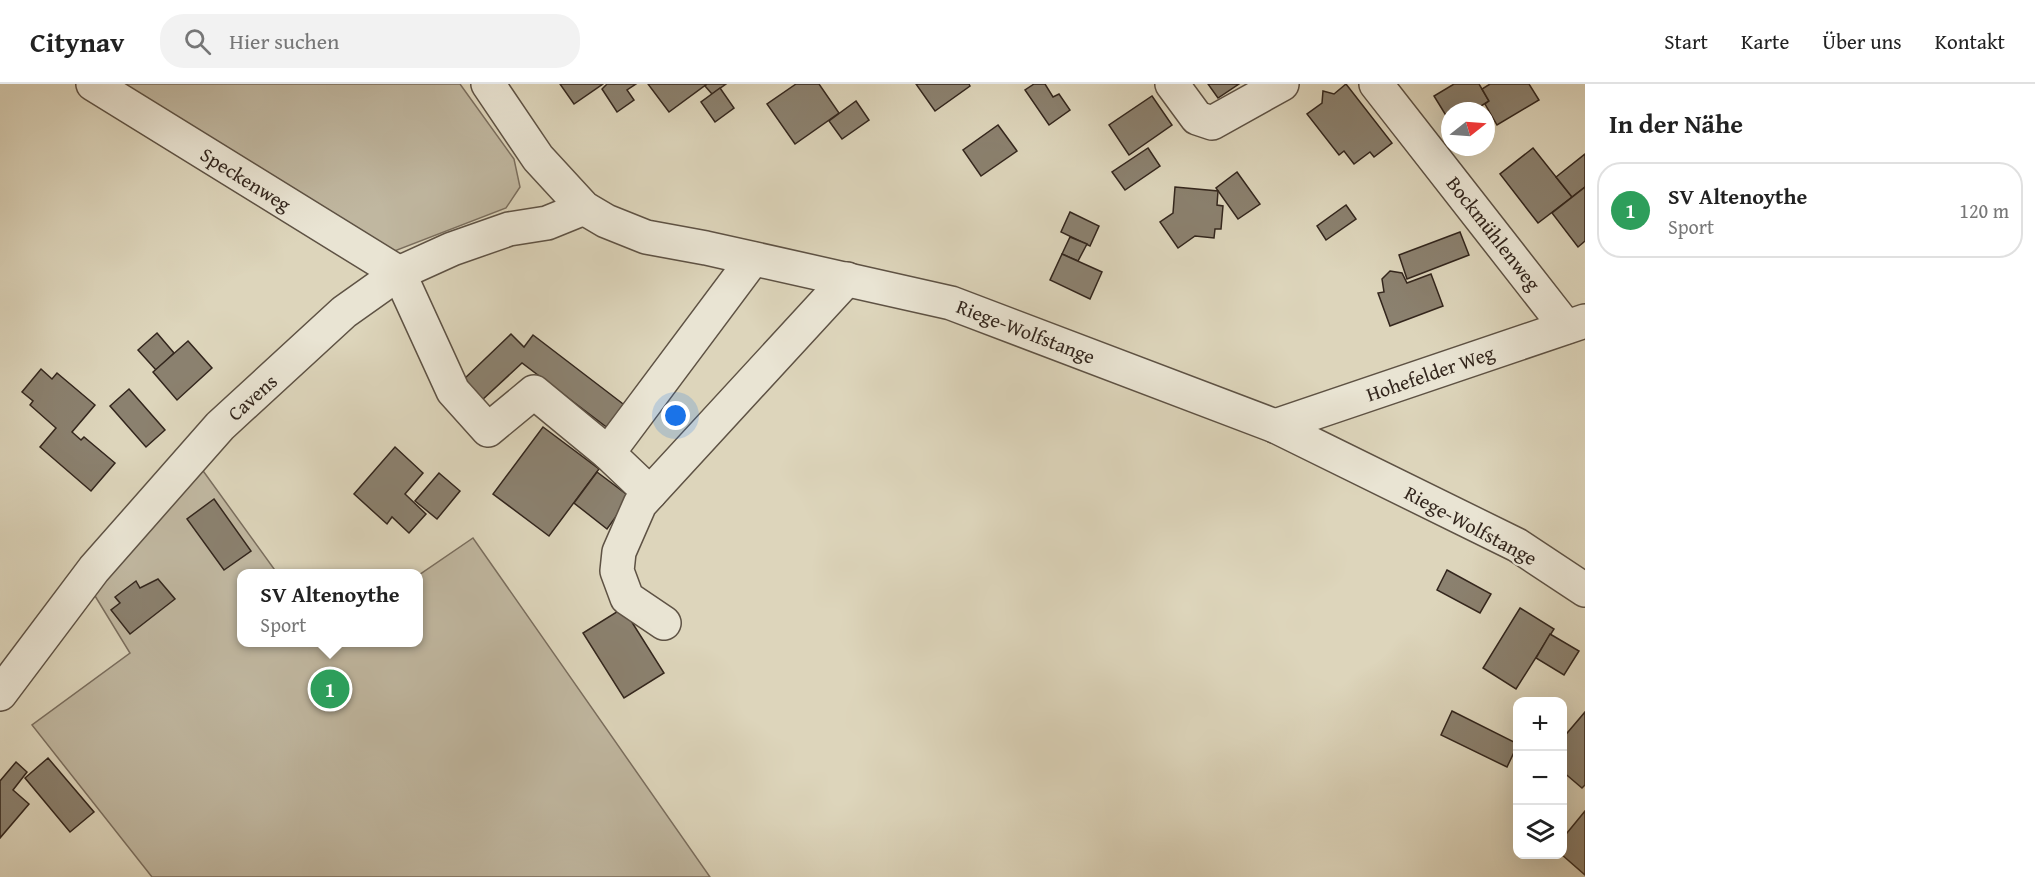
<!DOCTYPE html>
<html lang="de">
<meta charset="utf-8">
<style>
body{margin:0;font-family:"Gentium Book Plus",serif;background:#f2f2f2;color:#222}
.controls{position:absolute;right:18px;bottom:18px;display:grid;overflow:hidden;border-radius:12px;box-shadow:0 6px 24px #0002}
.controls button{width:54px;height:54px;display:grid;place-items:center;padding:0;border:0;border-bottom:2px solid #e0e0e0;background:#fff;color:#222;font:30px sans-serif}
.compass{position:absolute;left:1441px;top:18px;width:54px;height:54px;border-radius:50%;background:#fff;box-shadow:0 6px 24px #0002;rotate:73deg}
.you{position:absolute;left:676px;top:332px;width:21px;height:21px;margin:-15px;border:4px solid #fff;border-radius:50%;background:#1a73e8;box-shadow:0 0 0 9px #1a73e833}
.badge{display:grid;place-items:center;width:39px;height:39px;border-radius:50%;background:#8f2418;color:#fff;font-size:20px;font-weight:700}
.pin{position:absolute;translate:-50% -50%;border:3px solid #fff;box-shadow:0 2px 6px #0006}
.popup{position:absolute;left:237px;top:485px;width:186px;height:78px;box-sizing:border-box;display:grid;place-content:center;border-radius:12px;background:#fff;filter:drop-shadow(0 2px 4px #0005);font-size:20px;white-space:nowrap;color:#767676}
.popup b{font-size:22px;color:#222}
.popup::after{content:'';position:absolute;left:50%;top:100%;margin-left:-12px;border:12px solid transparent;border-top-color:#fff}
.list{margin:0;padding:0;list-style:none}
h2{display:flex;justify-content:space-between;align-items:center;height:78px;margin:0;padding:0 24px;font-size:26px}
h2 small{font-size:20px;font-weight:400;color:#767676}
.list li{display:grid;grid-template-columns:39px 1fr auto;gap:18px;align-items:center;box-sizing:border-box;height:96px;margin:0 12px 12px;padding:0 12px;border:2px solid #e0e0e0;border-radius:24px}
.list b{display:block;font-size:22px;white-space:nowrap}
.list p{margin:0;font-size:20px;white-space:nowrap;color:#767676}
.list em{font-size:20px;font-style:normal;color:#767676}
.icon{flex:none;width:33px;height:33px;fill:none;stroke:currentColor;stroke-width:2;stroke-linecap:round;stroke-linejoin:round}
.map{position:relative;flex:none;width:1585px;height:793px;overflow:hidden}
header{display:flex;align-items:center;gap:36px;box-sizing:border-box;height:84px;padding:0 30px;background:#fff;border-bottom:2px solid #e0e0e0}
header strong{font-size:28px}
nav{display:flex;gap:33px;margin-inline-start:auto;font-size:21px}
.search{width:420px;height:54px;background:#f2f2f2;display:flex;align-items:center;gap:15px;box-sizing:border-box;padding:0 21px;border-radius:24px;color:#767676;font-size:22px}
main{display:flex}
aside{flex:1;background:#fff}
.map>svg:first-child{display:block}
.green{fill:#c0b7a0;stroke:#7a6e5e;stroke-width:1.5}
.building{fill:#8b816f;stroke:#33261d;stroke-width:1.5}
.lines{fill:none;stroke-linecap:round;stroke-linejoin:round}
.minor-casing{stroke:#5e5244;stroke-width:36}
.minor{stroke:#e9e4d3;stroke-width:33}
.labels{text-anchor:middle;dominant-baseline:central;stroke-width:4.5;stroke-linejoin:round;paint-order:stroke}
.street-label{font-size:20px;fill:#33261d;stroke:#e9e4d3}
</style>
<header>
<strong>Citynav</strong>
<div class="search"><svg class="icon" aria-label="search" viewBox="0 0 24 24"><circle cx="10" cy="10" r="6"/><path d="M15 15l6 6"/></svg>Hier suchen</div>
<nav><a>Start</a><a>Karte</a><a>Über uns</a><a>Kontakt</a></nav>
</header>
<main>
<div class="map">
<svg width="1585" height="793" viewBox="0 0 1585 793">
<rect width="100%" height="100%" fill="#ddd5bb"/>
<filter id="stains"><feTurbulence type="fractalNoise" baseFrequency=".00333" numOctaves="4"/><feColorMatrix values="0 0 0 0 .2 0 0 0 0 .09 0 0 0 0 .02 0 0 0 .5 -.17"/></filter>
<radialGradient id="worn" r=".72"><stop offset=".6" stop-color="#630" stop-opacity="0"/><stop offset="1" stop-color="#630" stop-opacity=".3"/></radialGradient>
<g class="green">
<polygon points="123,0 460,0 514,75 520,103 506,124 392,168"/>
<polygon points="201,384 277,489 242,490 242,558 418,558 419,491 473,454 710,793 152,793 32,641 130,569 92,507"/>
</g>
<g class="building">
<polygon points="560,0 603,0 574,20"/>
<polygon points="607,0 636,0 627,6 634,16 617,28 602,5"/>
<polygon points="648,0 707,0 669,28"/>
<polygon points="707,0 726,0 712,10 705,2"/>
<polygon points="796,0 819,0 839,29 795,60 767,20"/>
<polygon points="916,0 969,0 970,2 935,27"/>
<polygon points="1034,0 1045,0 1053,13 1059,10 1070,26 1049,41 1025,6"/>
<polygon points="1208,0 1239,0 1218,14"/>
<polygon points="1346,0 1392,59 1374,73 1370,68 1354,80 1344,67 1339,71 1307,30 1322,19 1323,7 1334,10"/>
<polygon points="1454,0 1479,0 1489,17 1473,27 1450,27 1450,38 1434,12"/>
<polygon points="1490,0 1529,0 1539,16 1497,41 1485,20 1489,17 1482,5"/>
<polygon points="720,4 734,24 715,38 701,18"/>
<polygon points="1152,12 1172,41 1129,71 1109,41"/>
<polygon points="856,17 869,36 842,55 829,37"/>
<polygon points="998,41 1017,67 981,92 963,66"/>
<polygon points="1148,64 1160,82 1125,106 1112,88"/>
<polygon points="1533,64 1572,113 1538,139 1500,90"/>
<polygon points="1585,70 1585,103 1572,113 1556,93"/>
<polygon points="1237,88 1260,120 1238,135 1216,104"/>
<polygon points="1175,103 1218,107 1217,121 1223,122 1221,145 1215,145 1214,154 1195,152 1178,164 1160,138 1173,129"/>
<polygon points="1585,103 1585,157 1578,163 1552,129"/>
<polygon points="1346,121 1356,135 1326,156 1317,142"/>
<polygon points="1070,128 1099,142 1090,162 1061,148"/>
<polygon points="1460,148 1469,171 1407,195 1399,171"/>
<polygon points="1070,153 1087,160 1078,177 1062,170"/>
<polygon points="1062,170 1102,188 1090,215 1050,196"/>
<polygon points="1390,187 1402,189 1407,199 1431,190 1443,222 1390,242 1378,209 1384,208 1382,195"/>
<polygon points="157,249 174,269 156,286 138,266"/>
<polygon points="511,250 524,263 533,251 631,326 613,348 522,279 481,317 462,297"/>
<polygon points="188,257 212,284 177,316 153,288"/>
<polygon points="41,285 52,295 57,289 95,321 72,348 81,356 84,353 115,379 91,407 40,363 56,344 30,321 33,317 22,308"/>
<polygon points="129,305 165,346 146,363 110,322"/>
<polygon points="543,343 599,385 549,452 493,410"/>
<polygon points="395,363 423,389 405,410 426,430 409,449 392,433 387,440 354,410"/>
<polygon points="597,388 630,413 607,445 574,419"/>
<polygon points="439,389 460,407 437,435 415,417"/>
<polygon points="214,415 251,467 224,486 187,435"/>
<polygon points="1447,486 1491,510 1480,529 1437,506"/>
<polygon points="158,495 175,515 130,550 111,526 120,519 115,513 136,497 140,504"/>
<polygon points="623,524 664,589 624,614 583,549"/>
<polygon points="1520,524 1554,545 1516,605 1483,584"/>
<polygon points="1550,550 1579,567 1564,591 1536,574"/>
<polygon points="1452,627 1518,660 1507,683 1441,651"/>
<polygon points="1585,628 1585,701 1582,704 1562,687 1562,655"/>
<polygon points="48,674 94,728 70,748 25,694"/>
<polygon points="16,678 27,688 13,706 29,720 0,754 0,697"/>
<polygon points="1585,727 1585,791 1561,770 1562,755"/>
</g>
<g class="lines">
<defs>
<g id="minor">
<polyline points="93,0 399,189 453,307 488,346 534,308 608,369 753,175"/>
<polyline points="488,0 538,74 584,124 606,137 646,153 706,164 951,219 1275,342 1517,461 1585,506"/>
<polyline points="1172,0 1197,34 1212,39 1282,0"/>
<polyline points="1376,0 1566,243"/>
<polyline points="1275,342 1585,237"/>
<polyline points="608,369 650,409"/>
<polyline points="664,539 627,514 617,487 619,468 640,420 847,195"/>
<polyline points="0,610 94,485 220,342 344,228 399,189 452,165 509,145 547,139 584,124"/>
</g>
</defs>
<use href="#minor" class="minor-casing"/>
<use href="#minor" class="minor"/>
</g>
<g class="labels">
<g class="street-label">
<text transform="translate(246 95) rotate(32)">Speckenweg</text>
<text transform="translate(1494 149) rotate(52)">Bockmühlenweg</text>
<text transform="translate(1026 247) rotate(21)">Riege-Wolfstange</text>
<text transform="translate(1430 289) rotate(-19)">Hohefelder Weg</text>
<text transform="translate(252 313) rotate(-42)">Cavens</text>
<text transform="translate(1471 441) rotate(28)">Riege-Wolfstange</text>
</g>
</g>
<rect width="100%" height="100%" filter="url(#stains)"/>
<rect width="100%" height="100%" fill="url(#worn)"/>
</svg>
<div class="controls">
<button>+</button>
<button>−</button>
<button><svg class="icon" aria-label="layers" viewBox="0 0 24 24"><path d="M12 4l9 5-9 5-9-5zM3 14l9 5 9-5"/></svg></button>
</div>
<svg class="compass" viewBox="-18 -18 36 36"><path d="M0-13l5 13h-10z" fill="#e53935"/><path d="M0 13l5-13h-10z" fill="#767676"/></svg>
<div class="you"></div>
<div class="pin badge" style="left:330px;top:605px;background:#2e9e5b">1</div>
<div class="popup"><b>SV Altenoythe</b>Sport</div>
</div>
<aside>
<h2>In der Nähe<small></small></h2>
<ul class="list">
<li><span class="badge" style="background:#2e9e5b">1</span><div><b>SV Altenoythe</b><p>Sport</p></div><em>120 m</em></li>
</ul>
</aside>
</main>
